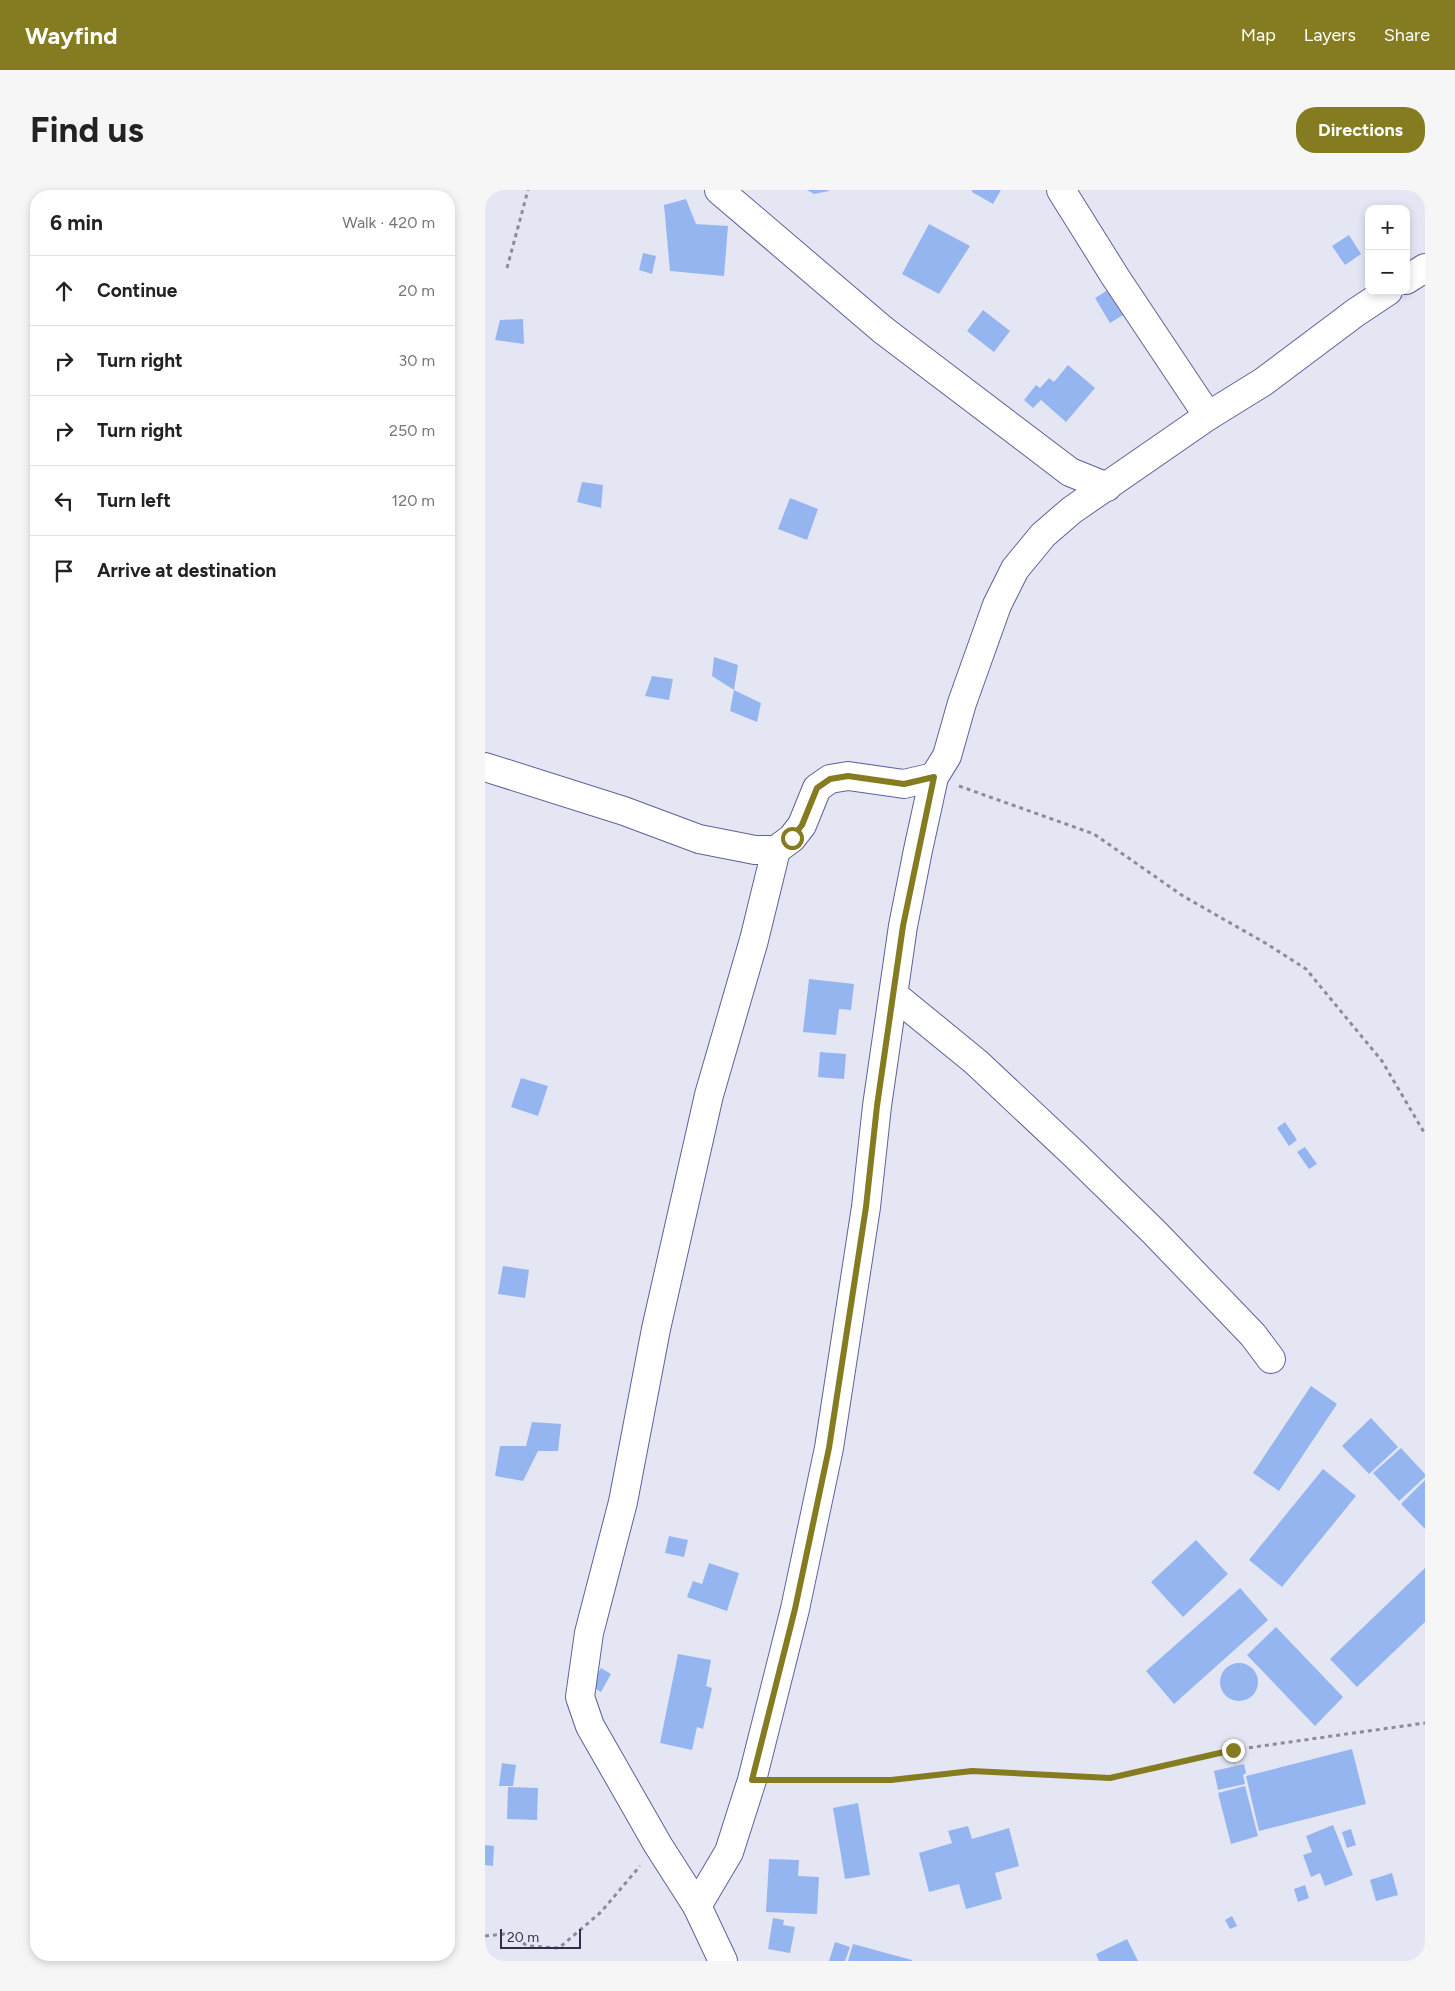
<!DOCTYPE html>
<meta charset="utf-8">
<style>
body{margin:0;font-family:Figtree,sans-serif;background:#f6f6f6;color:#222}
.controls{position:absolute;right:15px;top:15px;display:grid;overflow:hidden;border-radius:10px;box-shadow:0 2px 8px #0003}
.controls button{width:45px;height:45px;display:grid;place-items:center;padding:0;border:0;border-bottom:1px solid #e0e0e0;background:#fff;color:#222;font:25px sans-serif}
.scale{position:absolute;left:15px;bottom:12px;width:81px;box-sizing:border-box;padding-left:5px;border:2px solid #2e2f49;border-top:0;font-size:14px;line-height:18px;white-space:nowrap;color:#2e2f49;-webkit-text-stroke:4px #e5e6f4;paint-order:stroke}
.stop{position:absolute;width:15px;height:15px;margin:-11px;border:4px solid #857b20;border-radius:50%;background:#fff}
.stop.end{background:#857b20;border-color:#fff;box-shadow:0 1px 5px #0008}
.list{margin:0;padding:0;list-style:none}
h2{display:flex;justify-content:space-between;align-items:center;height:65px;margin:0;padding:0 20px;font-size:21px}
h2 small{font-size:16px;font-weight:400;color:#767676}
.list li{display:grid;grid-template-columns:32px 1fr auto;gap:15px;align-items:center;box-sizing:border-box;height:70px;padding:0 20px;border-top:1px solid #e0e0e0}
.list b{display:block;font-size:19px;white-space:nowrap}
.list em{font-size:16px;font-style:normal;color:#767676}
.icon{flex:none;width:28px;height:28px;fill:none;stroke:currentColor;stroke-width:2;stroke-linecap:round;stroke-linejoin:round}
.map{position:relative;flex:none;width:940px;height:1771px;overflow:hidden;border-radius:20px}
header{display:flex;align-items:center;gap:30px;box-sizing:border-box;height:70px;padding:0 25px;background:#857b20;color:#fff}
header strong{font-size:24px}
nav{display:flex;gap:28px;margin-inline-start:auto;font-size:18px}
.intro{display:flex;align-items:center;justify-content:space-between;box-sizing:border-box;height:120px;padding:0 30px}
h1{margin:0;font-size:35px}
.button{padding:12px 22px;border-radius:20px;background:#857b20;color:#fff;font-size:18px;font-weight:700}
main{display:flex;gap:30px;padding:0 30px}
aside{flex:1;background:#fff;border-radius:20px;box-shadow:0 2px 8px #0003}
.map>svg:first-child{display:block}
.building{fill:#95b5f0}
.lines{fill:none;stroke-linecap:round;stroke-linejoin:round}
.minor-casing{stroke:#60609b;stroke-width:30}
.path{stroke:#8a8b9f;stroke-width:3;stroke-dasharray:4 4;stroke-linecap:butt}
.minor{stroke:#fff;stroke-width:28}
.route{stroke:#857b20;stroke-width:6}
</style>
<header>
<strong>Wayfind</strong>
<nav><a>Map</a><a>Layers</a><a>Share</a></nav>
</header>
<div class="intro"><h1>Find us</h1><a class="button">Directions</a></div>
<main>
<aside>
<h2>6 min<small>Walk · 420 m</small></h2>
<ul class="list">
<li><svg class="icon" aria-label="ahead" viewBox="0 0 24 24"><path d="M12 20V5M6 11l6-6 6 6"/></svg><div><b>Continue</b></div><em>20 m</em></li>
<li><svg class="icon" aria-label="right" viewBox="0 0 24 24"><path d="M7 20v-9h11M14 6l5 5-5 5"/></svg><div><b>Turn right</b></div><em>30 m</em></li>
<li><svg class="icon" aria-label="right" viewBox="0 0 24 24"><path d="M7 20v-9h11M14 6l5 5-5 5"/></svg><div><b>Turn right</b></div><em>250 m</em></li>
<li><svg class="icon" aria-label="left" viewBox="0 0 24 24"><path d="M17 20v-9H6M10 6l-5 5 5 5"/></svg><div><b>Turn left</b></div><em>120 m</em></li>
<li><svg class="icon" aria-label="arrive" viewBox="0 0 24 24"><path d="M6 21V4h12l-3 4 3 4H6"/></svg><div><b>Arrive at destination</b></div></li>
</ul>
</aside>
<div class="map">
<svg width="940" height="1771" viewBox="0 0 940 1771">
<rect width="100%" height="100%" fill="#e5e6f4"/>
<g class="building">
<polygon points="322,0 344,0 344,1 329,4"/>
<polygon points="487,0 516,0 508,14 487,2"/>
<polygon points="201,9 211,34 243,36 239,86 185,81 179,15"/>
<polygon points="444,34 485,56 454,104 417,84"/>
<polygon points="864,45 876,64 860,75 847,56"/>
<polygon points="158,63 171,66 167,84 154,80"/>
<polygon points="631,95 646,120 625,133 610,108"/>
<polygon points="498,120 525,141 509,162 482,141"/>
<polygon points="38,129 39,154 10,150 15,130"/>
<polygon points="583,175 610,198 581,232 556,210 548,218 539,210 551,195 555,198 564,188 569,192"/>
<polygon points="97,292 118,295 116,318 92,312"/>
<polygon points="305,308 333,319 322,350 293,339"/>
<polygon points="229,467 253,475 249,500 276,513 272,532 245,521 249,500 227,486"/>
<polygon points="167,486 188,489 184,510 160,506"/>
<polygon points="324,789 369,794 366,820 354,819 351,845 318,842"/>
<polygon points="335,862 361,864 359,889 333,887"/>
<polygon points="36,888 63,896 53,926 26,917"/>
<polygon points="800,932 812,950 804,956 792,938"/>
<polygon points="820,957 832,974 824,979 812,962"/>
<polygon points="18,1076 44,1080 40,1108 13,1104"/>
<polygon points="826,1196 852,1214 794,1301 768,1283"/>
<polygon points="886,1228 913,1257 884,1284 857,1256"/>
<polygon points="47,1232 76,1234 73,1261 53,1261 38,1291 10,1286 15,1256 41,1256"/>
<polygon points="916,1258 940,1284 940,1287 914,1311 888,1283"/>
<polygon points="838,1279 871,1306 797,1397 764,1370"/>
<polygon points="940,1290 940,1339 916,1314"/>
<polygon points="184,1346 203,1350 199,1367 180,1363"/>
<polygon points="711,1350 743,1384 698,1427 666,1392"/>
<polygon points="224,1373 254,1383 242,1421 202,1407 208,1391 217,1394"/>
<polygon points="940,1378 940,1432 872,1497 845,1469"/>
<polygon points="755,1398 783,1430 689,1514 661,1481"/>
<polygon points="791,1437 858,1507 830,1536 762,1465"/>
<polygon points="193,1464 226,1470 221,1496 227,1498 218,1539 212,1537 207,1560 175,1553"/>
<circle cx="754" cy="1492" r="19"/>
<polygon points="116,1478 126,1484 116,1502 106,1496"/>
<polygon points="867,1559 881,1614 774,1641 761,1586"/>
<polygon points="17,1573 31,1575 28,1596 14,1596"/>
<polygon points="759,1574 761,1583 758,1585 760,1594 733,1600 729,1581"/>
<polygon points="760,1596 773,1646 746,1654 733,1603"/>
<polygon points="23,1597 53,1598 52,1630 22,1629"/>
<polygon points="373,1613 385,1685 360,1689 348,1618"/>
<polygon points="848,1635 868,1685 840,1696 835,1683 826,1687 818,1665 827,1662 821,1646"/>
<polygon points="483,1636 487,1649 524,1638 534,1676 510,1683 517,1709 481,1719 474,1694 444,1702 434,1663 467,1653 463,1641"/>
<polygon points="866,1639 871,1655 862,1658 857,1642"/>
<polygon points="0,1655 9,1656 8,1676 0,1675"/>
<polygon points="284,1669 314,1670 313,1686 334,1687 332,1724 281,1722"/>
<polygon points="907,1683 913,1705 891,1711 885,1690"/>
<polygon points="820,1695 824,1708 813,1712 809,1699"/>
<polygon points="747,1726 752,1736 745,1739 740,1730"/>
<polygon points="288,1728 299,1730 298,1735 310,1737 305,1763 283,1759"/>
<polygon points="642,1749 653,1771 614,1771 611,1764"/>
<polygon points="350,1752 365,1757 360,1771 344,1771"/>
<polygon points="368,1754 427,1770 427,1771 363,1771"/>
</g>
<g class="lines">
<defs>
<g id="minor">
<polyline points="234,0 398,140 585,282 622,297"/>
<polyline points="576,0 631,88 723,226"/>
<polyline points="921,90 940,78"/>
<polyline points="0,577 139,621 214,649 270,660 291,660 307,648 317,635 332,598 345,589 363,586 419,594 449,587"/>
<polyline points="409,805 491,872 589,964 669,1042 768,1145 786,1169"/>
<polyline points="212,1716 244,1662 267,1590 310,1419 344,1258 381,1017 392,916 418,736 433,660 449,587 462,566 477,513 512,415 530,379 558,345 587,320 723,226 778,192 870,123 903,101"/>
<polyline points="238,1771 212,1716 173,1655 105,1536 95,1507 104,1443 138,1312 171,1139 224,905 269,750 291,660"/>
</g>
</defs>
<use href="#minor" class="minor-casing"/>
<g class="path">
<polyline points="22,78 43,0"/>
<polyline points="474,596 609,644 698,706 782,754 821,779 897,871 940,944"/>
<polyline points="296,1590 406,1590 487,1581 625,1588 748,1560 940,1533"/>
<polyline points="0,1746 19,1744 44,1756 74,1758 116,1722 155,1676"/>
</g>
<use href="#minor" class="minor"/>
</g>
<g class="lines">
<polyline class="route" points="307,648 317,635 332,598 345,589 363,586 419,594 449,587 418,736 392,916 381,1017 344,1258 310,1419 267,1590 406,1590 487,1581 625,1588 748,1560"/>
</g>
</svg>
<div class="controls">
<button>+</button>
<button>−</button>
</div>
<div class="scale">20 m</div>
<div class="stop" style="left:307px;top:648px"></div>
<div class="stop end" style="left:748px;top:1560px"></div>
</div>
</main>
